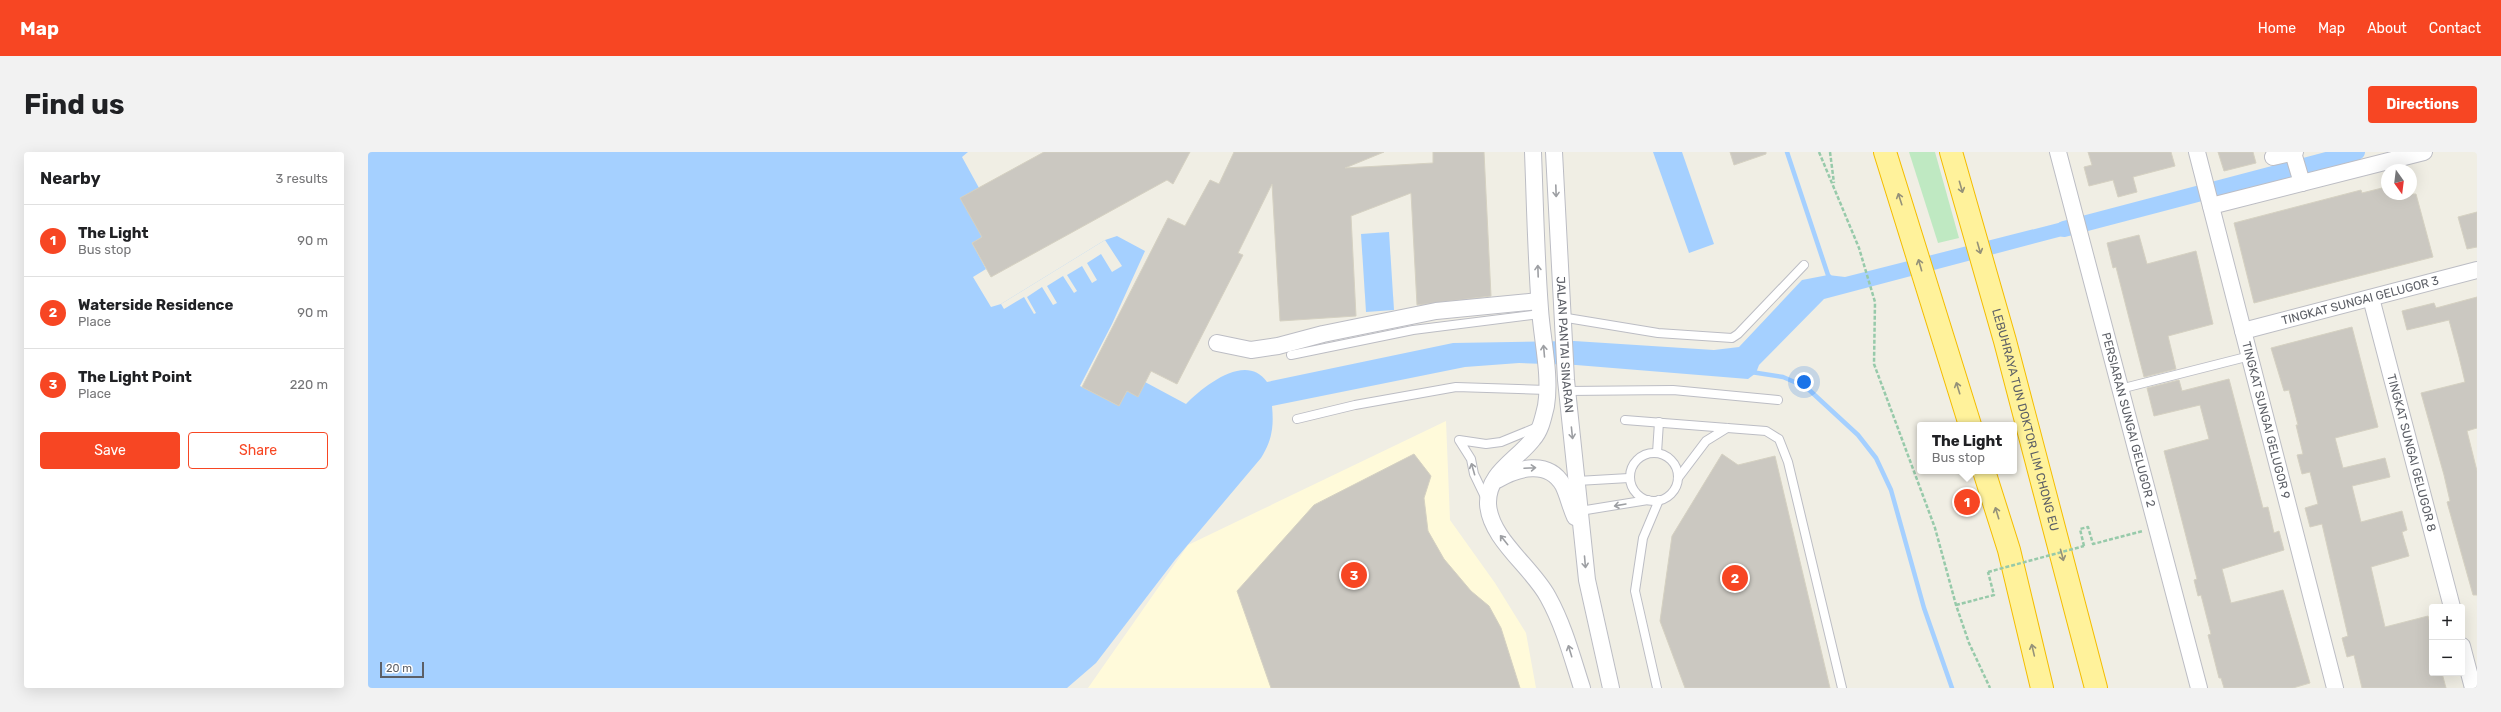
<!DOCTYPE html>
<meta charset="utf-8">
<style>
body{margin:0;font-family:Rubik,sans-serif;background:#f2f2f2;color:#202124}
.controls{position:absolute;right:12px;bottom:12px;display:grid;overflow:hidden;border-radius:4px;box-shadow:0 4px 16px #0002}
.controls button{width:36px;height:36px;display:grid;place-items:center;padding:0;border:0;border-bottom:1px solid #e0e0e0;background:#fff;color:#202124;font:20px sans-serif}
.compass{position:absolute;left:2013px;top:12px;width:36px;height:36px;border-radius:50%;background:#fff;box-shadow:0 4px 16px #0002;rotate:166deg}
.scale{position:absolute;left:12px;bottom:10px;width:44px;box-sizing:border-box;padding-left:4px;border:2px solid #5c5f66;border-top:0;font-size:11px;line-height:14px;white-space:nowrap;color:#5c5f66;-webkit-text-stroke:3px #fff;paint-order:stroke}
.you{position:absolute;left:1436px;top:230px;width:14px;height:14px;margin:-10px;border:3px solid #fff;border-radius:50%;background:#1a73e8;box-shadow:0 0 0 6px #1a73e833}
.badge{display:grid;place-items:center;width:26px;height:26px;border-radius:50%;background:#f74623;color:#fff;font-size:13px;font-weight:700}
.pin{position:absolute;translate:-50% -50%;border:2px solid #fff;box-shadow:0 1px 4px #0006}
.popup{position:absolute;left:1549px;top:270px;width:100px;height:52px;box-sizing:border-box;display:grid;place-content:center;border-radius:4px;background:#fff;filter:drop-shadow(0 1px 3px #0005);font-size:13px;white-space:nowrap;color:#757577}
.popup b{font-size:15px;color:#202124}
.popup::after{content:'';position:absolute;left:50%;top:100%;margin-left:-8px;border:8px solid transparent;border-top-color:#fff}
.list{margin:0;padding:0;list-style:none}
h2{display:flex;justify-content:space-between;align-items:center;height:52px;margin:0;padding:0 16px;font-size:17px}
h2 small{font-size:13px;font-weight:400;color:#757577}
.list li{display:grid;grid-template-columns:26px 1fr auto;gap:12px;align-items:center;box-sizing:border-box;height:72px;padding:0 16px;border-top:1px solid #e0e0e0}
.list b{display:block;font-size:15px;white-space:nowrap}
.list p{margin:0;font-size:13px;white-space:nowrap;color:#757577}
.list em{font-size:13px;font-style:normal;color:#757577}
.actions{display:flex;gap:8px;padding:12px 16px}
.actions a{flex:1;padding:9px 0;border:1px solid #f74623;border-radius:4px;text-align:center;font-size:14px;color:#f74623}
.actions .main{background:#f74623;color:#fff}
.map{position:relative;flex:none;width:2109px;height:536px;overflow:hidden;border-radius:4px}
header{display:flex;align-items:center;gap:24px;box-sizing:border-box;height:56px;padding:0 20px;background:#f74623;color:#fff}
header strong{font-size:19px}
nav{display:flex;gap:22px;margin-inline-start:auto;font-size:14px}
.intro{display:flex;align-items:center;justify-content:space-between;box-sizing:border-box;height:96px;padding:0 24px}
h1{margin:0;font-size:28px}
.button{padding:10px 18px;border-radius:4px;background:#f74623;color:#fff;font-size:14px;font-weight:700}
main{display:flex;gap:24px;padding:0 24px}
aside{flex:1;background:#fff;border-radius:4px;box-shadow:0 4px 16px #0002}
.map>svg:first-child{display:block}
.commercial{fill:#fffada}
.green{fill:#bfe9c2}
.water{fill:#a5d0ff}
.pier{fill:#f0eee4}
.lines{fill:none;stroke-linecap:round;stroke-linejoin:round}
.stream{stroke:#a5d0ff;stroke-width:4.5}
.canal{stroke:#a5d0ff;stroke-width:16}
.building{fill:#cbc8c1;stroke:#d5d1c2}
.service-casing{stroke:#bcbdc4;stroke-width:10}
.minor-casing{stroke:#bcbdc4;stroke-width:18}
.trunk-casing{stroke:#f4bd00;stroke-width:24}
.path{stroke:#97caaa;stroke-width:2.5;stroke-dasharray:4 2;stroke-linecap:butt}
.service{stroke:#fff;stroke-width:8}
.minor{stroke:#fff;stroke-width:16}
.trunk{stroke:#fff29b;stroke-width:22}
.path-bridge{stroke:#97caaa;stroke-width:2.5;stroke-dasharray:4 2;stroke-linecap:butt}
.oneway{stroke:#959279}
.oneway2{stroke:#9d9fa3}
.labels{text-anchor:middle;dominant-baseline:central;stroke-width:3;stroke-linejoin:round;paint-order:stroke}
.street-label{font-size:12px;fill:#5c5f66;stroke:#fff}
</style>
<header>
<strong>Map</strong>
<nav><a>Home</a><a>Map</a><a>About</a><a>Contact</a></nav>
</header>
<div class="intro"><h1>Find us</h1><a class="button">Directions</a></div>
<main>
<aside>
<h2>Nearby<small>3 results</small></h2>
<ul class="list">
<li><span class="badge">1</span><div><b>The Light</b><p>Bus stop</p></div><em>90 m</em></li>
<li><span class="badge">2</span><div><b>Waterside Residence</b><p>Place</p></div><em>90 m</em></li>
<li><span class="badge">3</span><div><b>The Light Point</b><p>Place</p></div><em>220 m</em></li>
</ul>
<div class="actions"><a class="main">Save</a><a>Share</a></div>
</aside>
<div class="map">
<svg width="2109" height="536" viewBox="0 0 2109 536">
<rect width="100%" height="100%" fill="#f0eee4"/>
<polygon class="commercial" points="1078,269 1082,368 1127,431 1158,481 1168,536 720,536 820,393"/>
<polygon class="green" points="1541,0 1567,0 1591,86 1570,91"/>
<g class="water">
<path d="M 0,0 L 600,0 L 594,5 L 611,36 L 620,82 L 604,91 L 618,117 L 605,125 L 623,155 L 633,152 L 737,88 L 749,84 L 777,99 L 744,172 L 712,234 L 751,254 L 759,239 L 770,244 L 777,230 L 818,252 C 836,234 878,200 899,230 L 1085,191 L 1206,189 L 1346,198 L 1371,195 L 1434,128 L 1460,123 L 1477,125 L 1702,68 L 1706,81 L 1456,147 L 1391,213 L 1388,221 L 1380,227 L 1208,213 L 1151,211 L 1097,215 L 904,254 C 906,275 904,288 893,306 L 807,408 L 728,511 L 699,536 L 0,536 Z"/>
<polygon points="1285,0 1314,0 1346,92 1321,101"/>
<polygon points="1021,80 1026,158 998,160 993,82"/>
</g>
<polygon class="pier" points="737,88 754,114 744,120 733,102 719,111 729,128 724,131 714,114 699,123 709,139 706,141 695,124 679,134 689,151 685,153 674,135 659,145 668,161 666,162 656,145 636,157 633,152"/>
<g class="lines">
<g class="stream">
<polyline points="1419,0 1460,123 1464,128"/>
<polyline points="1383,220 1415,225 1438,235 1490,283 1508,306 1523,338 1556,456 1584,536"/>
</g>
<polyline class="canal" points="1696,77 1989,0"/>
</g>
<g class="building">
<polygon points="676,0 822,0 805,32 799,28 623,125 604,91 614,85 592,46"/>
<polygon points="866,0 1016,0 977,16 1065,11 1065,0 1116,0 1123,144 1049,153 1043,41 983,64 988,164 912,169 904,32 870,101 875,103 809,232 783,219 770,245 759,239 751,254 714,235 800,66 817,74 842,28 851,32"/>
<polygon points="1362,0 1398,0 1398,2 1366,13"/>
<polygon points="1720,0 1803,0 1807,14 1765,25 1769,40 1750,45 1745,28 1721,34 1716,15 1724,13"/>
<polygon points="1850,0 1885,0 1888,11 1856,19"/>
<polygon points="2018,35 2019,42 2048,42 2065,105 1886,151 1866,71 1993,38 1994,41"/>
<polygon points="2109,60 2109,95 2099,97 2090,65"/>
<polygon points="1771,83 1779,112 1828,99 1845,172 1800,184 1808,217 1776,225 1748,115 1745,116 1739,91"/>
<polygon points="2109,145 2109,276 2099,279 2109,319 2109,443 2105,443 2079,350 2082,349 2076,323 2053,241 2097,230 2091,205 2081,168 2039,178 2034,159 2066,151 2068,156"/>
<polygon points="1984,175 2010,275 1967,286 1975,316 2017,306 2022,325 1984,334 1993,370 2034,359 2039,378 2034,380 2041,404 2003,415 2017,475 2060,464 2064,479 2064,521 2074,521 2078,536 1994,536 1986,503 1979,505 1974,486 1980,484 1954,372 1942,375 1937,356 1950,352 1942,320 1934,322 1929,303 1935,302 1928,273 1930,273 1921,238 1916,239 1903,196"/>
<polygon points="1861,227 1895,356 1900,355 1906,381 1911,379 1916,398 1854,417 1863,451 1915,438 1942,531 1925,536 1856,536 1853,526 1851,526 1840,483 1843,482 1833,443 1830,444 1826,428 1829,427 1796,299 1841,287 1832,253 1786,264 1779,236 1811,228 1814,239"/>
<polygon points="1046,302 1063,324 1056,346 1060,379 1076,407 1103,439 1121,454 1133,476 1152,536 903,536 869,439 946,353"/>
<polygon points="1354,302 1370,313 1407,304 1462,536 1317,536 1292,469 1304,384"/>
</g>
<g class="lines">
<defs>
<g id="service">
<polyline points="1193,165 1290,181 1364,186 1370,182 1436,113"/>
<polyline points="923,203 1045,178 1172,162"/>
<polyline points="1752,237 1882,204"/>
<polyline points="1199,239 1305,238 1410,248"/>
<polyline points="929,267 987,253 1088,235 1179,238"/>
<polyline points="1257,268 1398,279 1411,287 1420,310 1474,536"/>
<polyline points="1289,301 1291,270"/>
<circle cx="1286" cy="325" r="24"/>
<polyline points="1310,326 1338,289 1359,276"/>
<polyline points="1209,329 1261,326"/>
<polyline points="1118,347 1106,322 1103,307 1091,288 1118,292 1133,290 1172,274"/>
<polyline points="1212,359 1280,348"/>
<polyline points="1289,536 1267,439 1275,386 1291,348"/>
</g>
<g id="minor">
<path d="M 1165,0 C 1167,52 1168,105 1172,157 C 1174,188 1183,223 1178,254 C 1175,266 1173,278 1165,287 C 1148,309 1119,321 1120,352 C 1122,387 1164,415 1180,445 C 1196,474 1204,505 1214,536"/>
<path id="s1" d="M 1186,0 L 1198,228 L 1219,428 L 1243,536"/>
<path id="s2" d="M 1690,0 L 1831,536"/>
<path id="s3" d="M 1829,0 L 1967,536"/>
<polyline points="1923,1 1926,4 1934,31"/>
<polyline points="1905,5 1927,0"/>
<polyline points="1843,54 2056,0"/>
<path id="s4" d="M 2003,146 L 2084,455"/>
<path id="s5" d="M 1875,179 L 2109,118"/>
<polyline points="849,191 883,198 910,194 955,182 1068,159 1171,149"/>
<path d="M 1129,328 C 1149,316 1180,307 1195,333 C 1200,343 1202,354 1207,365"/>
<polyline points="2094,494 2105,536"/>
</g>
<g id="trunk">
<polyline points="1517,0 1602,273"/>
<path id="s6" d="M 1583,0 L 1637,189 L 1728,536"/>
<polyline points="1616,319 1641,398 1674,536"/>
</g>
</defs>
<use href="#service" class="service-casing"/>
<use href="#minor" class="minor-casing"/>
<use href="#trunk" class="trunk-casing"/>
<g class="path">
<polyline points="1451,0 1491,96 1507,150 1506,212 1567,376 1588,453 1601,491 1622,536"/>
<polyline points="1462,0 1466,31"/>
<polyline points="1716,394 1712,377 1720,375 1725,392 1775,379"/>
<polyline points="1588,453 1626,443 1620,420"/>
</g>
<use href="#service" class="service"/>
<use href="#minor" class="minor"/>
<use href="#trunk" class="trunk"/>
<polyline class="path-bridge" points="1620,420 1716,394"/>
</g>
<defs><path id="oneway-shaft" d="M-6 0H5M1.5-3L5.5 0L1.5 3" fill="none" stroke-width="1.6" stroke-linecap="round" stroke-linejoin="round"/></defs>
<g class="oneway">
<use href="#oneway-shaft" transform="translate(1593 35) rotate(74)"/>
<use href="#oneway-shaft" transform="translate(1532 47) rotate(-108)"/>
<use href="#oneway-shaft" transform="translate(1611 96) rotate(74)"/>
<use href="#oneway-shaft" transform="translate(1552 113) rotate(-106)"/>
<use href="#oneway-shaft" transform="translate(1590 236) rotate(-107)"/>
<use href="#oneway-shaft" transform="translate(1629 361) rotate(-107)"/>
<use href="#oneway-shaft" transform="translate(1694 403) rotate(75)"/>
<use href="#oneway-shaft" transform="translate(1665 498) rotate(-103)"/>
</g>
<g class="oneway2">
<use href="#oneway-shaft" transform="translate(1188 39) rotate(88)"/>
<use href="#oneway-shaft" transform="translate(1170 119) rotate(-92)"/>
<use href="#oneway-shaft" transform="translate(1176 199) rotate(-95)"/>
<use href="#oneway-shaft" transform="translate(1204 281) rotate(84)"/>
<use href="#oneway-shaft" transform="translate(1162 316) rotate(-3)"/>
<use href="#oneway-shaft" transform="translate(1105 317) rotate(-106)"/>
<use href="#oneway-shaft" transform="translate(1252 353) rotate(170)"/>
<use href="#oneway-shaft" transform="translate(1136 388) rotate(-129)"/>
<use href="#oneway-shaft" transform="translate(1217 410) rotate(85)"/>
<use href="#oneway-shaft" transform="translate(1202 499) rotate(-107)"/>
</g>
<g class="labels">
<g class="street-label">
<text stroke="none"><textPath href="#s5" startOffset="121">TINGKAT SUNGAI GELUGOR 3</textPath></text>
<text stroke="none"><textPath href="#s1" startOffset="193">JALAN PANTAI SINARAN</textPath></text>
<text stroke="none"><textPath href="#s6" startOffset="278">LEBUHRAYA TUN DOKTOR LIM CHONG EU</textPath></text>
<text stroke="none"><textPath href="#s2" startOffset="277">PERSIARAN SUNGAI GELUGOR 2</textPath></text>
<text stroke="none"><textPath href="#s3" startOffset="277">TINGKAT SUNGAI GELUGOR 9</textPath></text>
<text stroke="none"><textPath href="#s4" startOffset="160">TINGKAT SUNGAI GELUGOR 8</textPath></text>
</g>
</g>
</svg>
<div class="controls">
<button>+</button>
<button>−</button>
</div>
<svg class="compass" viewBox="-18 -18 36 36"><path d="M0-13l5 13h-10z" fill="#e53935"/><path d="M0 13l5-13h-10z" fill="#757577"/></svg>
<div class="scale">20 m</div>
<div class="you"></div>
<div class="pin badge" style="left:1599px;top:350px">1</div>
<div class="popup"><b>The Light</b>Bus stop</div>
<div class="pin badge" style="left:1367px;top:426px">2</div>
<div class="pin badge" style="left:986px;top:423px">3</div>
</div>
</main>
